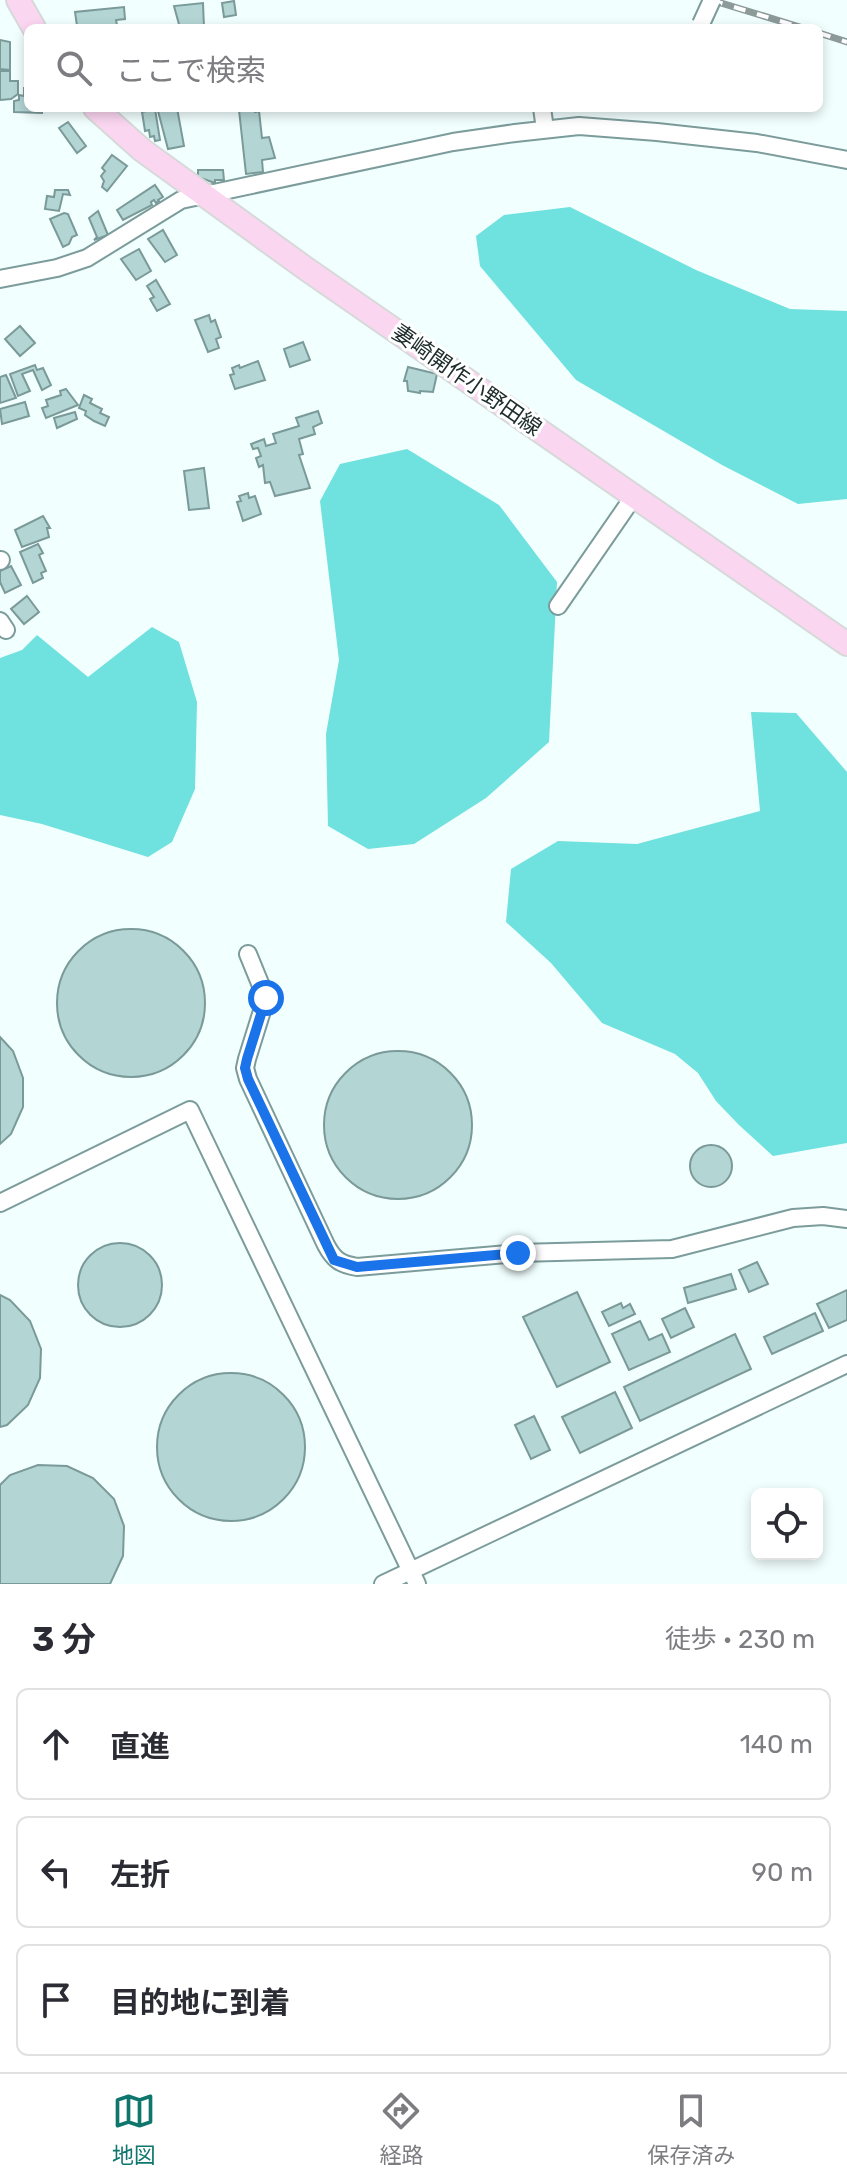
<!DOCTYPE html>
<html lang="ja">
<meta charset="utf-8">
<style>
body{margin:0;font-family:Rubik,"Noto Sans JP",sans-serif;background:#f2f2f3;color:#2b2b33}
.controls{position:absolute;right:24px;bottom:24px;display:grid;overflow:hidden;border-radius:12px;box-shadow:0 4px 12px #0003}
.controls button{width:72px;height:72px;display:grid;place-items:center;padding:0;border:0;border-bottom:2px solid #e1e1e2;background:#fff;color:#2b2b33;font:40px sans-serif}
.stop{position:absolute;width:24px;height:24px;margin:-18px;border:6px solid #1a73e8;border-radius:50%;background:#fff}
.stop.end{background:#1a73e8;border-color:#fff;box-shadow:0 2px 8px #0008}
.list{margin:0;padding:0;list-style:none}
h2{display:flex;justify-content:space-between;align-items:center;height:104px;margin:0;padding:0 32px;font-size:34px}
h2 small{font-size:26px;font-weight:400;color:#7c7c81}
.list li{display:grid;grid-template-columns:52px 1fr auto;gap:24px;align-items:center;box-sizing:border-box;height:112px;margin:0 16px 16px;padding:0 16px;border:2px solid #e1e1e2;border-radius:12px}
.list b{display:block;font-size:30px;white-space:nowrap}
.list em{font-size:26px;font-style:normal;color:#7c7c81}
.icon{flex:none;width:44px;height:44px;fill:none;stroke:currentColor;stroke-width:2;stroke-linecap:round;stroke-linejoin:round}
.map{position:relative;flex:none;width:847px;height:1584px;overflow:hidden}
.search{position:absolute;background:#fff;box-shadow:0 4px 12px #0003;left:24px;right:24px;top:24px;height:88px;display:flex;align-items:center;gap:20px;box-sizing:border-box;padding:0 28px;border-radius:12px;color:#7c7c81;font-size:30px}
.sheet{height:488px;background:#fff}
nav{display:flex;justify-content:space-around;align-items:center;box-sizing:border-box;height:112px;border-top:2px solid #e1e1e2;background:#fff;font-size:22px;color:#7c7c81}
nav a{display:grid;justify-items:center;gap:4px}
nav .on{color:#0f766e}
.map>svg:first-child{display:block}
.forest{fill:#6fe1de}
.building{fill:#b3d5d4;stroke:#7a9a99;stroke-width:2}
.lines{fill:none;stroke-linecap:round;stroke-linejoin:round}
.minor-casing{stroke:#7c9c9b;stroke-width:20}
.major-casing{stroke:#d7d9d9;stroke-width:26}
.minor{stroke:#fff;stroke-width:16}
.major{stroke:#fbd6f1;stroke-width:22}
.rail-casing{stroke:#8c9a99;stroke-width:7}
.rail{stroke:#fff;stroke-width:4;stroke-dasharray:12;stroke-linecap:butt}
.minor-bridge-casing{stroke:#7c9c9b;stroke-width:20;stroke-linecap:butt}
.minor-bridge{stroke:#fff;stroke-width:16}
.route{stroke:#1a73e8;stroke-width:10}
.labels{text-anchor:middle;dominant-baseline:central;stroke-width:6;stroke-linejoin:round;paint-order:stroke}
.street-label{font-size:22px;fill:#202e2d;stroke:#fff}
</style>
<div class="map">
<svg width="847" height="1584" viewBox="0 0 847 1584">
<rect width="100%" height="100%" fill="#f1fffe"/>
<g class="forest">
<polygon points="570,207 696,270 790,309 847,311 847,499 798,504 722,465 576,380 480,266 476,236 504,215"/>
<polygon points="407,449 499,505 557,582 549,742 486,798 414,844 368,849 328,826 326,734 339,660 320,501 340,464"/>
<polygon points="152,627 179,642 197,702 195,789 172,842 148,857 42,824 0,815 0,658 22,650 37,635 88,677"/>
<polygon points="751,712 796,713 847,772 847,1143 773,1156 739,1125 716,1101 698,1073 675,1054 602,1023 551,963 506,922 511,869 558,841 637,844 760,811"/>
</g>
<g class="building">
<polygon points="234,1 236,15 224,17 222,3"/>
<polygon points="203,3 204,28 180,28 174,6"/>
<polygon points="124,7 125,19 116,20 117,25 111,26 111,28 77,26 75,12"/>
<polygon points="0,40 10,42 10,70 0,69"/>
<polygon points="0,71 10,71 10,81 18,81 18,94 11,99 0,100"/>
<polygon points="24,88 28,88 28,108 42,108 42,113 14,112 14,101 19,100 19,95 24,96"/>
<polygon points="177,108 184,146 168,149 158,111"/>
<polygon points="236,108 259,108 254,109 255,112 259,111 262,138 269,137 275,158 262,160 263,172 246,174 239,110"/>
<polygon points="155,109 160,140 155,141 154,136 150,137 149,130 145,131 142,112"/>
<polygon points="68,122 86,146 77,153 59,128"/>
<polygon points="112,155 127,166 107,191 102,187 104,181 101,176 105,171 102,168"/>
<polygon points="198,170 223,170 224,180 215,180 215,183 198,177"/>
<polygon points="155,185 163,197 158,200 159,201 156,203 154,200 151,202 152,205 123,220 117,210"/>
<polygon points="55,190 68,190 70,195 63,194 59,211 45,209 47,196 54,197"/>
<polygon points="98,211 108,235 94,240 97,237 89,218"/>
<polygon points="64,213 68,214 77,235 72,237 69,244 63,247 50,219"/>
<polygon points="163,230 177,255 165,262 148,239"/>
<polygon points="139,249 151,271 136,280 121,259"/>
<polygon points="156,280 170,304 157,311 150,299 154,297 147,286"/>
<polygon points="209,315 211,322 215,320 221,337 216,339 219,348 208,352 195,320"/>
<polygon points="20,326 35,343 20,356 5,339"/>
<polygon points="303,342 310,360 290,367 284,349"/>
<polygon points="258,361 265,380 235,389 230,375 234,374 232,368 239,365 240,368"/>
<polygon points="35,365 37,370 43,368 51,385 42,390 33,370 22,374 30,391 18,396 10,374"/>
<polygon points="408,367 437,374 433,392 420,391 420,393 408,391 407,381 404,381"/>
<polygon points="6,375 16,398 0,403 0,377"/>
<polygon points="66,389 78,405 46,418 42,408 48,406 46,400 61,395 60,391"/>
<polygon points="84,395 92,399 90,403 102,409 100,413 109,417 105,426 94,421 85,415 86,411 79,408"/>
<polygon points="25,402 29,416 2,424 0,409"/>
<polygon points="318,411 322,423 313,427 315,434 299,439 303,454 299,455 310,488 275,496 270,482 265,483 263,465 259,467 256,458 261,456 258,448 253,449 251,444 264,439 266,446 276,443 273,434 299,426 296,418"/>
<polygon points="75,412 77,419 57,428 54,418"/>
<polygon points="204,468 209,508 189,510 184,471"/>
<polygon points="248,493 249,498 255,496 261,514 243,521 237,502 241,501 239,496"/>
<polygon points="43,516 50,528 47,528 49,537 22,547 15,530"/>
<polygon points="38,544 43,553 39,555 46,571 41,573 43,578 33,583 20,552"/>
<polygon points="11,566 21,585 5,593 0,582 0,571"/>
<polygon points="27,596 39,612 24,624 11,609"/>
<circle cx="131" cy="1003" r="74"/>
<polygon points="0,1037 13,1051 23,1078 23,1107 11,1134 0,1144"/>
<circle cx="398" cy="1125" r="74"/>
<circle cx="711" cy="1166" r="21"/>
<circle cx="120" cy="1285" r="42"/>
<polygon points="757,1262 768,1284 749,1292 739,1270"/>
<polygon points="731,1274 736,1289 688,1303 684,1288"/>
<polygon points="847,1290 847,1320 829,1328 817,1304"/>
<polygon points="577,1292 610,1362 557,1387 523,1317"/>
<polygon points="0,1295 10,1300 30,1321 41,1349 40,1378 28,1405 7,1425 0,1427"/>
<polygon points="621,1303 623,1308 630,1304 635,1314 609,1326 602,1312"/>
<polygon points="685,1308 694,1327 671,1338 662,1319"/>
<polygon points="815,1313 823,1331 772,1354 764,1337"/>
<polygon points="640,1321 649,1340 662,1334 670,1352 629,1370 612,1334"/>
<polygon points="735,1334 751,1369 640,1421 624,1387"/>
<circle cx="231" cy="1447" r="74"/>
<polygon points="615,1392 632,1428 580,1453 562,1417"/>
<polygon points="534,1416 550,1450 531,1459 515,1425"/>
<polygon points="38,1465 67,1466 93,1478 114,1499 124,1526 123,1556 110,1584 0,1584 0,1485 10,1475"/>
</g>
<g class="lines">
<defs>
<g id="minor">
<polyline points="542,108 545,129"/>
<polyline points="0,279 57,268 87,258 181,200 453,142 515,133 579,126 657,132 757,143 847,160"/>
<polyline points="0,561 1,560"/>
<polyline points="558,606 634,496"/>
<polyline points="0,621 6,630"/>
<path d="M 248,954 L 266,998 L 247,1059 L 245,1068 L 248,1079 L 326,1245 C 334,1260 340,1264 357,1267 L 518,1253 L 672,1249 L 793,1218 L 823,1216 L 847,1219"/>
<polyline points="0,1203 190,1110 417,1584"/>
<polyline points="383,1584 847,1364"/>
</g>
<g id="major">
<polyline points="18,0 34,28"/>
<polyline points="95,108 142,150 305,268 847,644"/>
</g>
</defs>
<use href="#minor" class="minor-casing"/>
<use href="#major" class="major-casing"/>
<use href="#minor" class="minor"/>
<use href="#major" class="major"/>
<defs>
<g id="rail">
<polyline points="711,0 803,28"/>
<polyline points="819,33 847,42"/>
</g>
</defs>
<use href="#rail" class="rail-casing"/>
<use href="#rail" class="rail"/>
<defs>
<polyline id="minor-bridge" points="701,24 712,0"/>
</defs>
<use href="#minor-bridge" class="minor-bridge-casing"/>
<use href="#minor-bridge" class="minor-bridge"/>
</g>
<g class="lines">
<polyline class="route" points="266,998 247,1059 245,1068 248,1079 334,1260 357,1267 518,1253"/>
</g>
<g class="labels">
<g class="street-label">
<text transform="translate(467 380) rotate(35)">妻崎開作小野田線</text>
</g>
</g>
</svg>
<div class="controls">
<button><svg class="icon" aria-label="locate" viewBox="0 0 24 24"><circle cx="12" cy="12" r="6"/><path d="M12 2v4M12 18v4M2 12h4M18 12h4"/></svg></button>
</div>
<div class="stop" style="left:266px;top:998px"></div>
<div class="stop end" style="left:518px;top:1253px"></div>
<div class="search"><svg class="icon" aria-label="search" viewBox="0 0 24 24"><circle cx="10" cy="10" r="6"/><path d="M15 15l6 6"/></svg>ここで検索</div>
</div>
<section class="sheet">
<h2>3 分<small>徒歩 · 230 m</small></h2>
<ul class="list">
<li><svg class="icon" aria-label="ahead" viewBox="0 0 24 24"><path d="M12 20V5M6 11l6-6 6 6"/></svg><div><b>直進</b></div><em>140 m</em></li>
<li><svg class="icon" aria-label="left" viewBox="0 0 24 24"><path d="M17 20v-9H6M10 6l-5 5 5 5"/></svg><div><b>左折</b></div><em>90 m</em></li>
<li><svg class="icon" aria-label="arrive" viewBox="0 0 24 24"><path d="M6 21V4h12l-3 4 3 4H6"/></svg><div><b>目的地に到着</b></div></li>
</ul>
</section>
<nav>
<a class="on"><svg class="icon" aria-label="map" viewBox="0 0 24 24"><path d="M3 6l6-2 6 2 6-2v14l-6 2-6-2-6 2zM9 4v14M15 6v14"/></svg>地図</a>
<a><svg class="icon" aria-label="directions" viewBox="0 0 24 24"><path d="M12 3l9 9-9 9-9-9zM9 14v-3h6M13 9l2 2-2 2"/></svg>経路</a>
<a><svg class="icon" aria-label="saved" viewBox="0 0 24 24"><path d="M7 4h10v16l-5-4-5 4z"/></svg>保存済み</a>
</nav>
